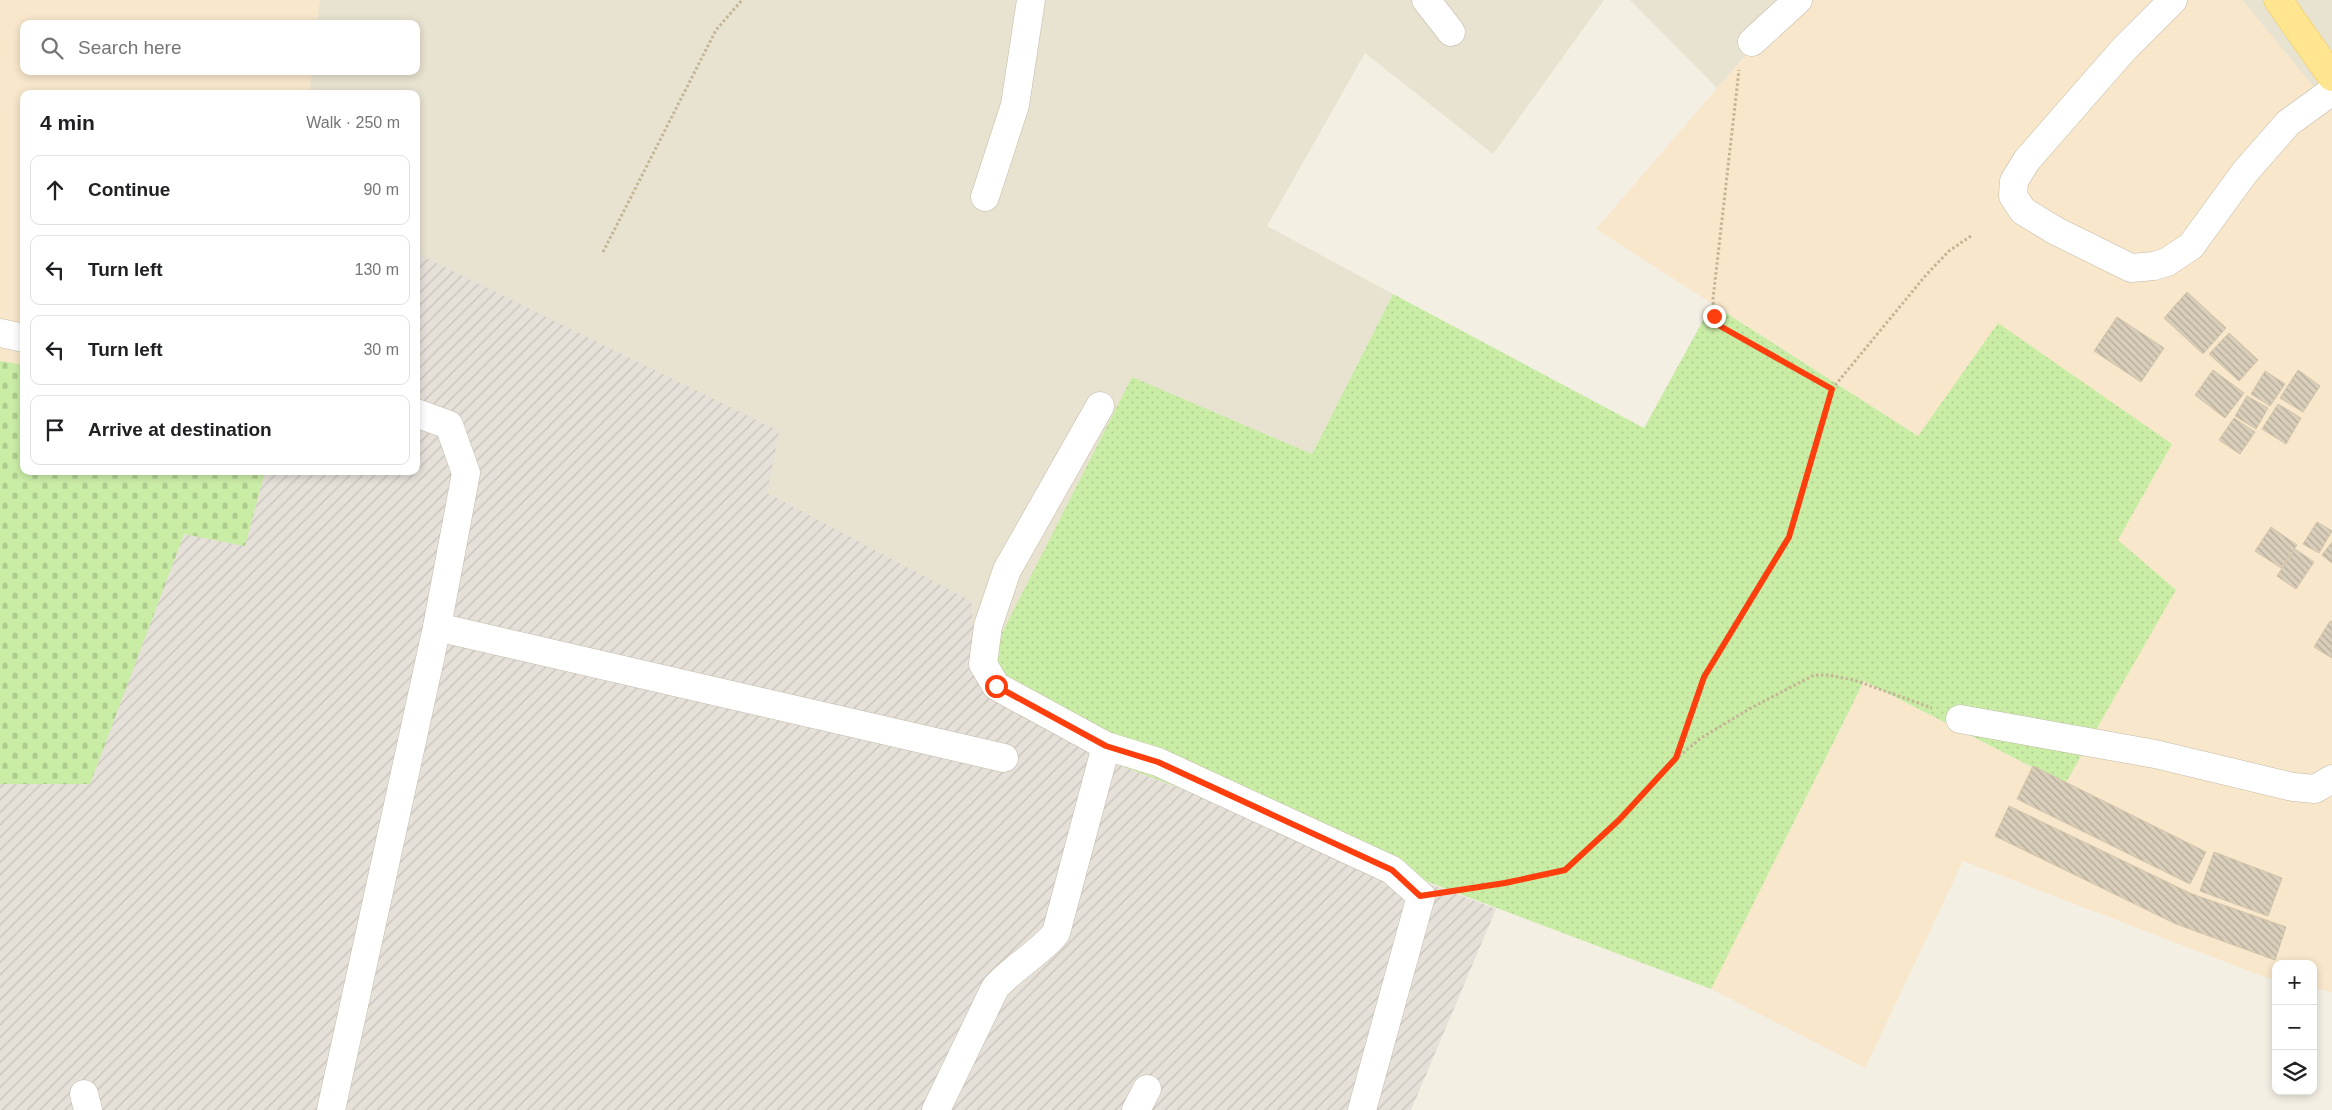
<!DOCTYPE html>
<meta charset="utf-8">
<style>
body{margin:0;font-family:Arial,sans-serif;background:#f6f6f6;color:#202124}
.controls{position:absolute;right:15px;bottom:15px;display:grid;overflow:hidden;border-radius:10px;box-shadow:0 2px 8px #0003}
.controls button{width:45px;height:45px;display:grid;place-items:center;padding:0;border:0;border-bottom:1px solid #e0e0e0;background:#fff;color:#202124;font:25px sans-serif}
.stop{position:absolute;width:15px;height:15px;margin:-11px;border:4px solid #ff3e0e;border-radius:50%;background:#fff}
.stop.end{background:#ff3e0e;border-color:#fff;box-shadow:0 1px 5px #0008}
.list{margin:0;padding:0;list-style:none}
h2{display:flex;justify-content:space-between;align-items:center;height:65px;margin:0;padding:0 20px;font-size:21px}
h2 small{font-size:16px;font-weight:400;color:#757577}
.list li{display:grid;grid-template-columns:32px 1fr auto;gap:15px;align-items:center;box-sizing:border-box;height:70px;margin:0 10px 10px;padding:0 10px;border:1px solid #e0e0e0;border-radius:10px}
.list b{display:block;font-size:19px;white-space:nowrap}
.list em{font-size:16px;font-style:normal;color:#757577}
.icon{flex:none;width:28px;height:28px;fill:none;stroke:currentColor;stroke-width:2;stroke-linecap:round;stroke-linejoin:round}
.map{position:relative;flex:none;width:2332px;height:1110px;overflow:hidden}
.search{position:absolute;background:#fff;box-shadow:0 2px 8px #0003;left:20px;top:20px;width:400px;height:55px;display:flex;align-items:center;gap:12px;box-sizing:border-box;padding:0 18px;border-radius:10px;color:#757577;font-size:19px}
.panel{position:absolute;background:#fff;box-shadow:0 2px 8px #0003;left:20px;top:90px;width:400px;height:385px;border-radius:10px}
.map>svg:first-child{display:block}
.residential{fill:#e8e2d0;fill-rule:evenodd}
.commercial{fill:#f8e7cb}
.industrial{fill:url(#industrial-furrows)}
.grass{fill:url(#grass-dots)}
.cemetery{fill:url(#cemetery-stones)}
.building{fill:url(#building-back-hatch);stroke:#d2c4a9}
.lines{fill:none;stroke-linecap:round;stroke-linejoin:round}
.minor-casing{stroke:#c3baa7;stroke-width:29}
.major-casing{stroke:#f0c854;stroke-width:29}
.path{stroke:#c3b594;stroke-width:3;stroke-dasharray:2.5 2.5;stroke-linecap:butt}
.minor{stroke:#fff;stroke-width:28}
.major{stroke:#ffe590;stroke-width:28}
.route{stroke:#ff3e0e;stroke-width:6}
</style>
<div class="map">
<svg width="2332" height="1110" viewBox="0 0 2332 1110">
<defs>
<pattern id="industrial-furrows" width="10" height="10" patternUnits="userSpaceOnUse" patternTransform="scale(1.25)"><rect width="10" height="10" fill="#e5e0d8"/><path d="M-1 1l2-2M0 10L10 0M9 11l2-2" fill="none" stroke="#c6c1ba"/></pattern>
<pattern id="grass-dots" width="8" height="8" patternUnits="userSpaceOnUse" patternTransform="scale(1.25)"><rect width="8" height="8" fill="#caeda6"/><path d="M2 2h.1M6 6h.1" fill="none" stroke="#afcc8f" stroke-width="1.8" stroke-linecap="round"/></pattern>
<pattern id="cemetery-stones" width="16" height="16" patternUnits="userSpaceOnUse" patternTransform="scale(1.25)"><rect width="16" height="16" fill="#caeda6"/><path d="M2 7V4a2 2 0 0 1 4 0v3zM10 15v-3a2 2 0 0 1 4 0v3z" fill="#afcc8f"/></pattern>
<pattern id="building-back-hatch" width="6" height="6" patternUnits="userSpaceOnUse" patternTransform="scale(1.25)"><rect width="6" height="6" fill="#d9ceba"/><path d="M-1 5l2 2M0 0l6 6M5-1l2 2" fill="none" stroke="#b2a998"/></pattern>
</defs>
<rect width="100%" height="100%" fill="#f3efe3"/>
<g class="residential">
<path d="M 0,0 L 1604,0 L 1493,154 L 1365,53 L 1267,226 L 1393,294 L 1312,454 L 1132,378 L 1100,758 L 0,1110 ZM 24,24 L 416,24 L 416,71 L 24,71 ZM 24,94 L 416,94 L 416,471 L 24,471 Z"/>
<polygon points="1630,0 1793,0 1717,88"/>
<polygon points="2242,0 2332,0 2332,109"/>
</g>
<g class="commercial">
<polygon points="0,0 320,0 317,24 24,24 24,71 312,71 310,94 24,94 24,365 0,361"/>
<polygon points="1793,0 2242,0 2332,109 2332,992 2313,988 2313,964 2276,964 2276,980 2267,978 1963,861 1865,1068 1711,989 1864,681 2064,784 2118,540 2172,444 1918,436 1596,229"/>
</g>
<polygon class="industrial" points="420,255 779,431 767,493 971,601 977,682 1100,758 1496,909 1411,1110 0,1110 0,784 90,784 184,534 245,546 265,471 416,471 416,260"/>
<polygon class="grass" points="1393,294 1644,428 1712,304 1918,436 1998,323 2172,444 2118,540 2176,590 2065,784 1864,681 1711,989 1100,758 977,682 1132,377 1312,454"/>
<polygon class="cemetery" points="0,361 24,365 24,471 265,471 245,546 184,534 90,784 0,784"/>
<g class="building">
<polygon points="2187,292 2226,328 2203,354 2164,318"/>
<polygon points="2117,317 2164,348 2141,382 2094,351"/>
<polygon points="2229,333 2258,360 2239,381 2209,354"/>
<polygon points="2213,370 2244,393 2225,418 2195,395"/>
<polygon points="2298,370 2320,386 2303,412 2280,398"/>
<polygon points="2265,371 2285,384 2270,406 2251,394"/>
<polygon points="2247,396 2268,408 2256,429 2235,416"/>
<polygon points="2278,404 2301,418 2286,444 2262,429"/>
<polygon points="2234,418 2255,432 2240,454 2219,440"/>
<polygon points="2317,522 2332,531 2319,553 2303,544"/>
<polygon points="2271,527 2297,545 2281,568 2255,551"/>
<polygon points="2332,542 2332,563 2322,555"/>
<polygon points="2295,549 2314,562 2296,589 2277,576"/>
<polygon points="2330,621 2332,622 2332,658 2314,647"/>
<polygon points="2033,766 2206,852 2190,884 2017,799"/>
<polygon points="2009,806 2192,894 2286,927 2275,960 2176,924 1995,836"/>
<polygon points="2214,852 2282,878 2268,916 2200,891"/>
</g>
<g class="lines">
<defs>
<g id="minor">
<polyline points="1426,0 1451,32"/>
<polyline points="2173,0 2124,49 2027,160 2014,181 2013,196 2023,211 2056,231 2131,268 2154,266 2167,262 2191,246 2245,172 2288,123 2332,91"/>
<polyline points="1752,42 1798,0"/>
<polyline points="985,197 1015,105 1031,0"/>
<polyline points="0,333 24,338"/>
<polyline points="1100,406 1007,570 988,626 983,664 996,686 1106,746 1158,762 1392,870 1421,896 1362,1110"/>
<polyline points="416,413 449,425 466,473 437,627"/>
<polyline points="1960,719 2155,754 2293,787 2315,789 2332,779"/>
<polyline points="84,1094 88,1110"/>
<polyline points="331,1110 437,627 1004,758"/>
<path d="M 936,1110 L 995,988 C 1013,967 1039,954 1056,933 L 1106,746"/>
<polyline points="1136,1110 1147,1089"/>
</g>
<polyline id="major" points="2278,0 2332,77"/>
</defs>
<use href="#minor" class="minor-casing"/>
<use href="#major" class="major-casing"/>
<g class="path">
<polyline points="603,252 716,30 742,0"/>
<polyline points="1832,389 1926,275 1949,251 1971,236"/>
<polyline points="1677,758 1704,677 1789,537 1832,389 1720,326 1714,316 1713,299 1739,70"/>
<polyline points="1453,891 1565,870 1619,820 1677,758 1701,738 1751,708 1814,675 1828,675 1854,680 1932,708"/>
</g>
<use href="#minor" class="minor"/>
<use href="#major" class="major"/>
</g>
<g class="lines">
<polyline class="route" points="996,686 1106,746 1158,762 1392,870 1420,896 1505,883 1565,870 1619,820 1676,758 1704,677 1789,537 1832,389 1720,326 1714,316"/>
</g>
</svg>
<div class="controls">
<button>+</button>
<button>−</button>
<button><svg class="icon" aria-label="layers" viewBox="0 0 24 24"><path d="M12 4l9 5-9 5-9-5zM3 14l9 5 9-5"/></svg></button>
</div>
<div class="stop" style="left:996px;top:686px"></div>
<div class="stop end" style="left:1714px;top:316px"></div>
<div class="search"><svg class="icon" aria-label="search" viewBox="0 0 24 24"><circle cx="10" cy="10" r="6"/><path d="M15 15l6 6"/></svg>Search here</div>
<section class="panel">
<h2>4 min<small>Walk · 250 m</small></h2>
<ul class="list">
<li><svg class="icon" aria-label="ahead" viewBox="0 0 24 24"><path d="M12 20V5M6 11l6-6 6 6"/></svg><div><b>Continue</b></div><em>90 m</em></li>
<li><svg class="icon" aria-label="left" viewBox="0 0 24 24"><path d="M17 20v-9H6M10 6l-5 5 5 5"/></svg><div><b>Turn left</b></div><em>130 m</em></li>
<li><svg class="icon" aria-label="left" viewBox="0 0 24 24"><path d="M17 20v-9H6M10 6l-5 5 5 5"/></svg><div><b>Turn left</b></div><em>30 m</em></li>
<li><svg class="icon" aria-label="arrive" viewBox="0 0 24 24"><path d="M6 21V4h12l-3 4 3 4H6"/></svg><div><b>Arrive at destination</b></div></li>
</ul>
</section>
</div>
